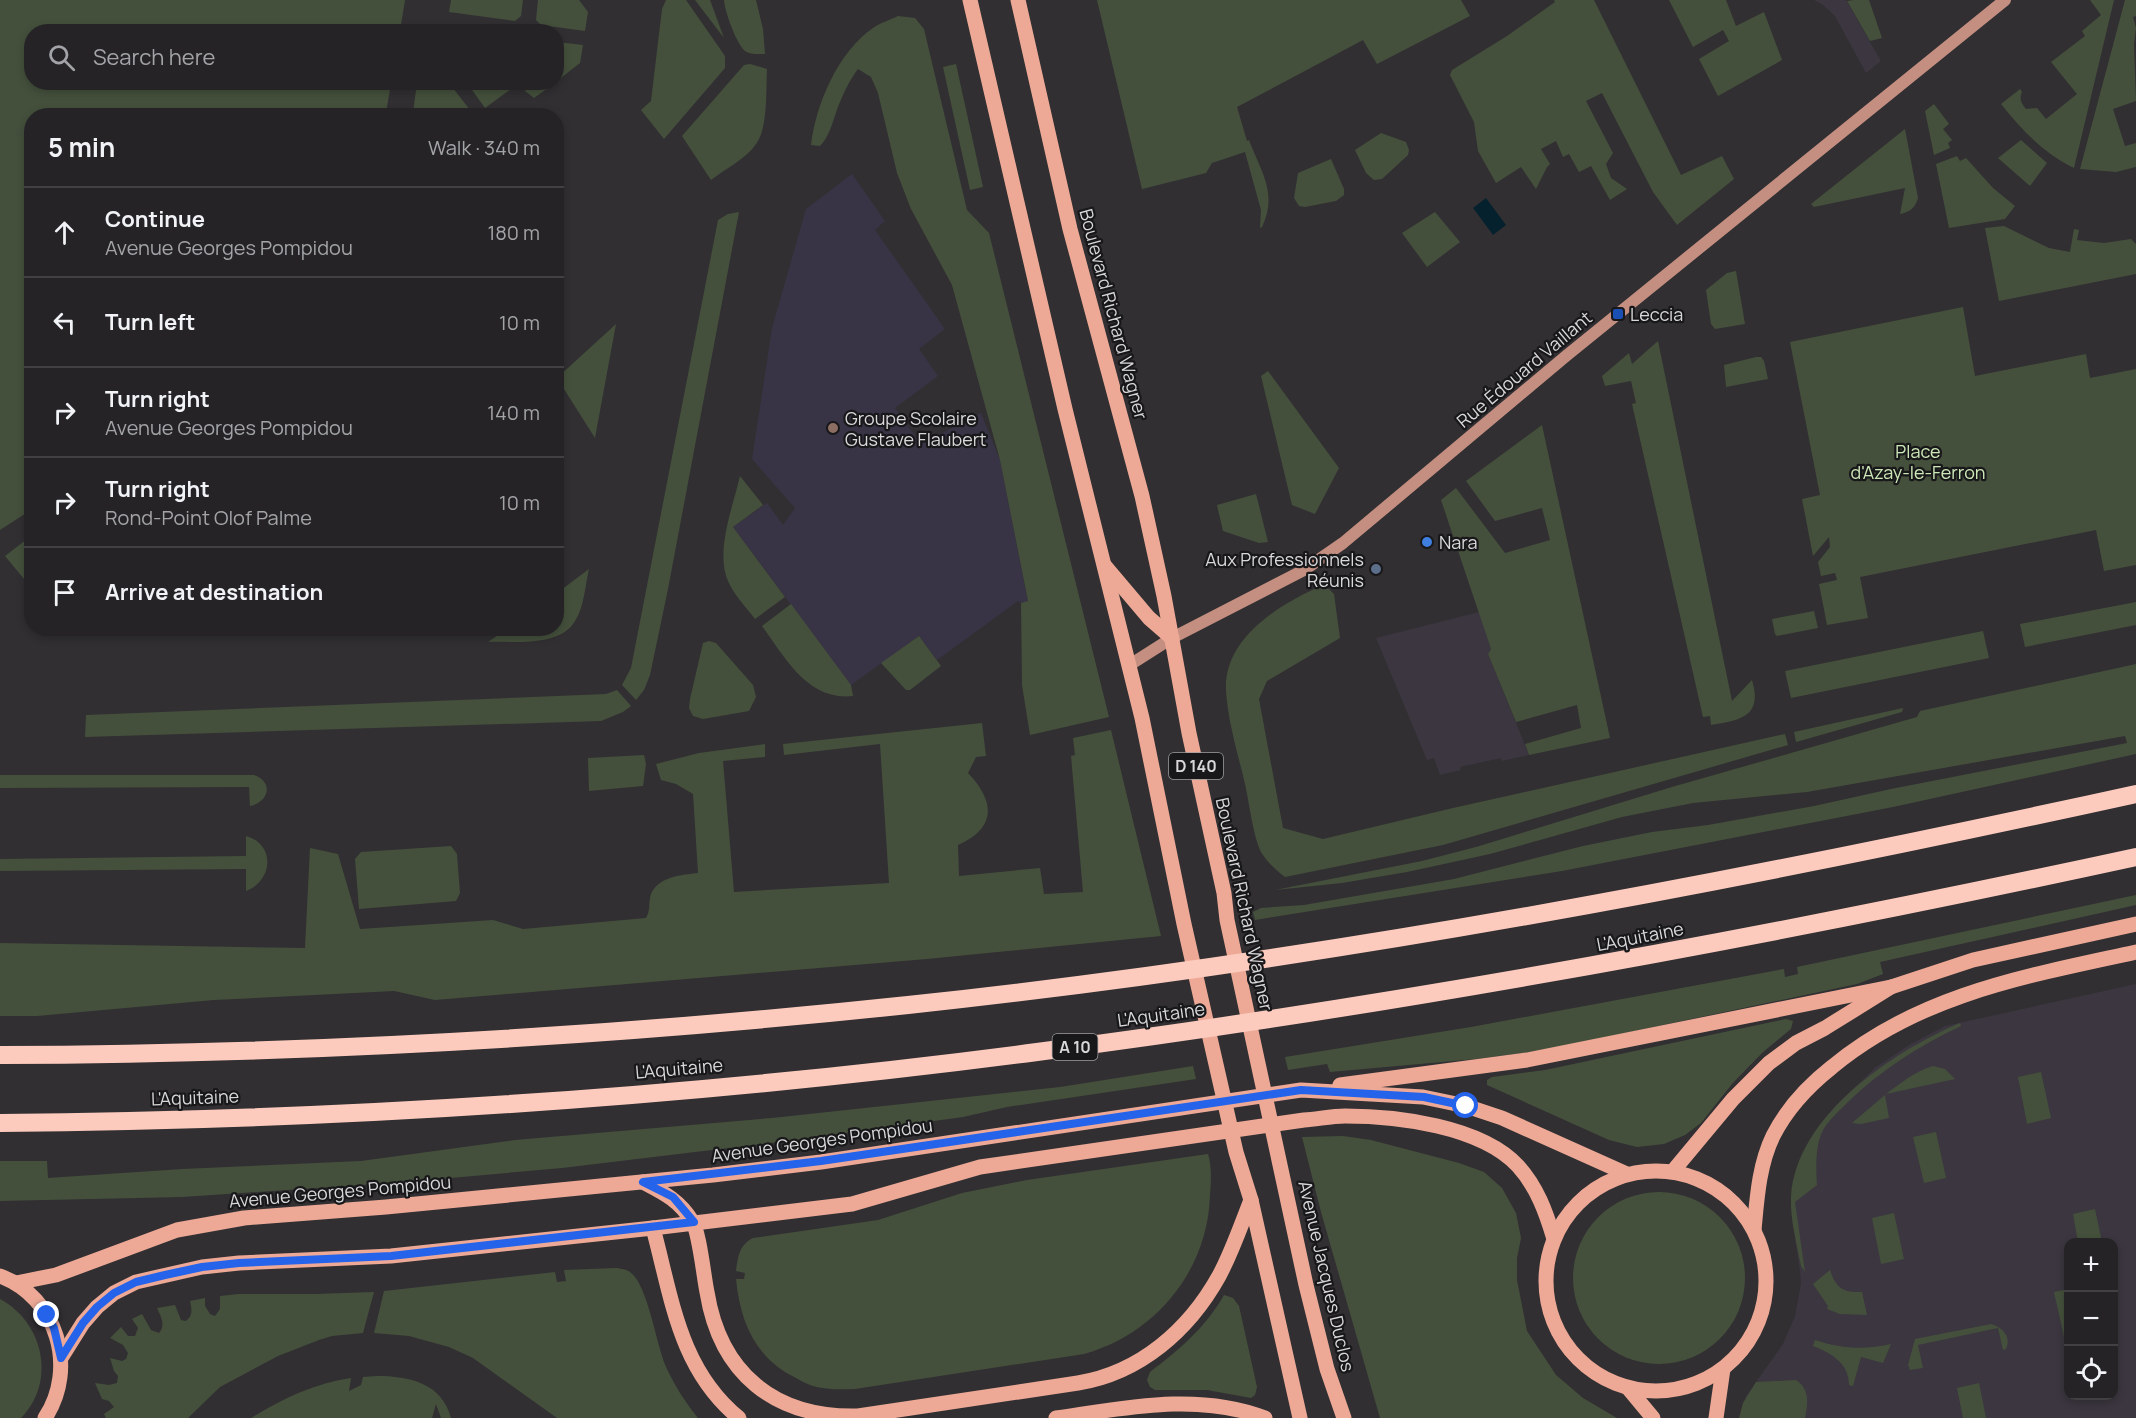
<!DOCTYPE html>
<meta charset="utf-8">
<style>
body{margin:0;font-family:Manrope,sans-serif;background:#312f32;color:#f1f3f6}
.controls{position:absolute;right:18px;bottom:18px;display:grid;overflow:hidden;border-radius:12px;box-shadow:0 3px 9px #0003}
.controls button{width:54px;height:54px;display:grid;place-items:center;padding:0;border:0;border-bottom:2px solid #424043;background:#252326;color:#f1f3f6;font:30px sans-serif}
.stop{position:absolute;width:18px;height:18px;margin:-14px;border:4px solid #2563eb;border-radius:50%;background:#fff}
.stop.end{background:#2563eb;border-color:#fff;box-shadow:0 2px 6px #0008}
.list{margin:0;padding:0;list-style:none}
h2{display:flex;justify-content:space-between;align-items:center;height:78px;margin:0;padding:0 24px;font-size:26px}
h2 small{font-size:20px;font-weight:400;color:#a3a4a7}
.list li{display:grid;grid-template-columns:39px 1fr auto;gap:18px;align-items:center;box-sizing:border-box;height:90px;padding:0 24px;border-top:2px solid #424043}
.list b{display:block;font-size:22px;white-space:nowrap}
.list p{margin:0;font-size:20px;white-space:nowrap;color:#a3a4a7}
.list em{font-size:20px;font-style:normal;color:#a3a4a7}
.icon{flex:none;width:33px;height:33px;fill:none;stroke:currentColor;stroke-width:2;stroke-linecap:round;stroke-linejoin:round}
.map{position:relative;flex:none;width:2136px;height:1418px;overflow:hidden}
.search{position:absolute;background:#252326;box-shadow:0 3px 9px #0003;left:24px;top:24px;width:540px;height:66px;display:flex;align-items:center;gap:15px;box-sizing:border-box;padding:0 21px;border-radius:24px;color:#a3a4a7;font-size:22px}
.panel{position:absolute;background:#252326;box-shadow:0 3px 9px #0003;left:24px;top:108px;width:540px;height:528px;border-radius:24px}
.map>svg:first-child{display:block}
.built{fill:#3b363f;fill-rule:evenodd}
.education{fill:#393445}
.green{fill:#44503c}
.water{fill:#06212e}
.lines{fill:none;stroke-linecap:round;stroke-linejoin:round}
.secondary{stroke:#c48f80;stroke-width:12}
.primary{stroke:#eda996;stroke-width:15}
.motorway{stroke:#fdcbbd;stroke-width:18}
.route{stroke:#2563eb;stroke-width:8}
.transit-dot{fill:#1a4fb4;stroke:#181719;stroke-width:2}
.education-dot{fill:#8d6e63;stroke:#181719;stroke-width:2}
.shop-dot{fill:#3f7fe0;stroke:#181719;stroke-width:2}
.service-dot{fill:#5c6f8a;stroke:#181719;stroke-width:2}
.labels{text-anchor:middle;dominant-baseline:central;stroke-width:4.5;stroke-linejoin:round;paint-order:stroke}
.shield{fill:#181719;stroke:#9e9d9f;stroke-width:1.5}
.shield-label{font-size:16px;font-weight:bold;fill:#d8d7d9}
.street-label{font-size:18px;fill:#d8d7d9;stroke:#181719}
.poi-label{font-size:18px;fill:#d8d7d9;stroke:#181719;text-anchor:start}
.park-label{font-size:18px;fill:#cde8b8;stroke:#181719}
</style>
<div class="map">
<svg width="2136" height="1418" viewBox="0 0 2136 1418">
<rect width="100%" height="100%" fill="#312f32"/>
<g class="built">
<polygon points="1814,0 1846,0 1881,61 1866,73 1835,16 1822,4"/>
<polygon points="1479,612 1491,649 1488,654 1529,755 1502,761 1501,758 1460,767 1461,770 1440,775 1434,758 1427,760 1376,638"/>
<path d="M 2136,984 L 2136,1418 L 1739,1418 L 1746,1396 L 1783,1344 L 1795,1316 L 1801,1283 L 1800,1271 L 1795,1239 L 1792,1201 L 1815,1133 L 1835,1106 L 1876,1067 L 1909,1045 L 1945,1026 ZM 2068,1242 L 2114,1242 L 2114,1396 L 2068,1396 Z"/>
</g>
<polygon class="education" points="852,174 885,221 875,230 945,329 919,349 938,376 895,408 921,444 981,413 1000,460 1028,602 1021,603 1018,601 937,660 919,636 851,685 733,527 767,503 783,525 795,508 752,459 772,328 806,209"/>
<g class="green">
<polygon points="0,0 405,0 400,31 32,32 32,82 391,83 386,113 383,115 32,116 31,510 0,530"/>
<polygon points="451,0 523,0 521,16 515,21 449,12"/>
<polygon points="538,0 579,0 588,12 585,31 541,25 536,20"/>
<polygon points="666,0 686,0 725,56 725,68 664,139 641,110 651,101 662,9"/>
<polygon points="695,0 710,0 724,38"/>
<path d="M 724,0 L 756,0 L 763,29 L 765,54 C 759,54 750,55 745,51 C 736,43 725,12 724,0 Z"/>
<path d="M 1097,0 L 1461,0 L 1470,16 L 1377,64 L 1363,40 L 1237,107 L 1247,141 L 1249,140 C 1261,172 1278,193 1262,227 L 1260,228 L 1261,210 L 1245,152 L 1212,163 L 1206,173 L 1142,189 Z"/>
<polygon points="1554,0 1594,0 1681,175 1722,156 1734,179 1677,225 1653,192 1602,93 1586,101 1613,153 1606,164 1611,178 1627,189 1610,200 1591,166 1579,172 1569,154 1563,157 1556,141 1541,149 1550,164 1547,167 1536,189 1521,167 1496,183 1478,151 1474,122 1450,75 1452,70 1507,36 1555,2"/>
<polygon points="1669,0 1726,0 1736,26 1764,12 1782,60 1718,96 1699,59 1729,41 1723,30 1693,47"/>
<polygon points="1854,0 1869,0 1882,38 1870,41 1847,1"/>
<path d="M 2090,0 L 2114,0 L 2074,168 C 2043,153 2022,130 2001,104 L 2020,89 L 2022,92 C 2019,99 2021,103 2026,109 L 2037,108 L 2046,119 L 2077,94 L 2051,62 L 2085,36 L 2082,31 L 2101,15 Z"/>
<polygon points="2125,0 2136,0 2136,16 2133,17 2136,28 2134,44 2136,101 2113,109 2125,146 2136,143 2136,167 2116,172 2080,169"/>
<path d="M 898,16 L 915,18 L 924,29 L 967,210 L 989,233 L 1109,717 L 1030,735 L 1022,685 L 1021,603 L 1028,601 L 1000,460 L 952,285 L 911,209 L 897,173 L 878,93 L 871,77 L 858,69 C 849,81 843,94 838,107 C 833,120 830,136 820,146 L 811,145 C 816,104 838,52 873,28 C 880,23 890,20 898,16 Z"/>
<polygon points="557,42 583,45 580,63 557,81"/>
<path d="M 750,64 L 767,69 C 766,89 768,129 756,144 C 746,159 725,169 711,180 L 682,136 L 744,65 Z"/>
<polygon points="956,64 983,187 970,190 943,67"/>
<polygon points="449,83 474,115 436,116 413,112 417,83"/>
<polygon points="467,83 512,83 511,89 485,108"/>
<polygon points="527,83 527,82 555,83 534,98 525,91"/>
<polygon points="1934,104 1949,124 1943,129 1952,140 1948,143 1950,148 1934,155 1925,111"/>
<path d="M 1905,129 L 1918,198 C 1915,208 1910,212 1900,214 L 1905,188 L 1814,207 L 1811,204 Z"/>
<polygon points="1381,133 1406,142 1409,150 1408,155 1382,179 1374,180 1366,173 1355,150"/>
<polygon points="2021,140 2047,163 2030,186 1998,158"/>
<polygon points="1957,156 1960,161 1966,158 1993,188 2015,206 2005,219 1949,228 1936,164"/>
<polygon points="1331,159 1344,189 1344,195 1336,201 1305,207 1299,206 1294,198 1298,173"/>
<polygon points="739,212 668,589 650,675 644,690 636,700 622,685 631,668 718,220 728,214"/>
<polygon points="1435,212 1460,242 1427,267 1402,233"/>
<polygon points="2004,226 2049,248 2070,252 2074,229 2079,230 2077,240 2104,243 2131,239 2136,244 2136,274 1999,301 1985,228"/>
<polygon points="1736,271 1745,324 1715,329 1711,324 1706,290 1727,273"/>
<polygon points="1963,307 1975,376 2086,354 2090,378 2136,369 2136,565 2104,571 2096,530 1860,577 1868,618 1827,625 1819,584 1837,580 1835,573 1821,576 1818,562 1830,547 1829,537 1813,556 1802,499 1820,495 1790,342"/>
<polygon points="616,324 595,438 557,378"/>
<path d="M 1658,341 L 1732,701 L 1752,680 C 1763,717 1740,720 1711,725 L 1710,716 L 1703,717 L 1632,404 L 1636,403 L 1631,381 L 1605,386 L 1602,376 L 1629,353 L 1632,364 Z"/>
<polygon points="1756,357 1761,357 1764,361 1768,379 1726,387 1724,365"/>
<polygon points="1268,371 1339,468 1315,514 1292,505 1261,376"/>
<polygon points="1542,425 1610,738 1529,755 1525,744 1581,728 1577,705 1516,722 1488,654 1491,649 1441,500 1456,488 1505,553 1550,540 1542,508 1495,521 1466,481"/>
<path d="M 740,476 L 763,505 L 733,527 L 785,597 L 755,619 C 746,607 734,595 728,581 C 715,552 733,506 740,476 Z"/>
<polygon points="1256,494 1268,542 1259,543 1223,531 1217,505"/>
<polygon points="31,536 31,583 29,585 5,556"/>
<path d="M 589,569 C 585,586 584,610 573,624 C 556,647 513,641 488,642 L 507,629 L 556,628 L 557,593 Z"/>
<path d="M 1321,586 L 1329,589 L 1334,594 L 1340,638 L 1267,681 L 1259,699 L 1283,828 L 1323,839 L 1453,808 L 1785,734 L 1788,745 L 1443,845 L 1285,877 C 1277,871 1269,864 1263,855 C 1254,843 1249,801 1245,784 C 1238,754 1228,722 1226,691 C 1223,638 1280,604 1321,586 Z"/>
<polygon points="2136,602 2136,625 2025,647 2020,624"/>
<path d="M 791,604 L 851,685 L 853,696 C 807,701 785,657 762,626 Z"/>
<polygon points="1814,611 1818,628 1777,636 1775,634 1772,619"/>
<polygon points="1983,631 1989,658 1791,698 1785,671"/>
<polygon points="919,636 941,666 910,690 906,690 881,663"/>
<polygon points="709,641 716,643 753,685 756,697 749,711 703,719 693,716 689,708 690,699 703,643"/>
<polygon points="2136,664 2136,754 1893,807 1562,871 1255,920 1253,912 1261,908 1304,905 1454,879 1583,846 1652,832 1708,825 1814,806 1891,789 2127,743 2125,736 1807,792 1693,803 1622,817 1490,854 1407,872 1342,883 1275,890 1422,861 1476,847 1672,787 1917,717 1920,711"/>
<polygon points="617,690 631,706 623,712 601,721 85,737 86,715 606,694"/>
<polygon points="1903,708 1902,712 1796,742 1794,732"/>
<path d="M 982,723 L 986,756 L 976,757 L 968,773 C 995,801 997,828 958,845 L 959,876 L 1040,868 L 1044,894 L 1083,892 L 1071,756 L 1075,755 L 1073,738 L 1111,730 L 1161,936 L 927,959 L 435,1000 L 394,991 L 214,1000 L 37,1016 L 0,1016 L 0,943 L 305,948 L 310,848 L 338,854 L 360,929 L 493,920 L 523,929 L 646,918 C 651,910 648,903 651,894 C 659,876 682,875 698,873 L 693,794 L 676,784 L 661,780 L 656,764 L 699,753 L 765,744 L 765,757 L 723,761 L 734,892 L 889,883 L 880,744 L 784,755 L 783,744 Z"/>
<polygon points="644,755 646,764 643,786 589,791 588,758"/>
<path d="M 0,775 L 254,775 C 274,782 269,802 250,806 L 249,787 L 0,788 Z"/>
<path d="M 246,836 C 275,844 274,880 246,891 L 246,869 L 0,871 L 0,859 L 246,856 Z"/>
<polygon points="451,846 457,854 460,893 456,901 359,909 355,859 361,852"/>
<polygon points="2136,895 2136,905 1880,962 1883,974 1857,984 1540,1051 1476,1059 1330,1072 1327,1064 1288,1070 1285,1057 1471,1027 1784,969 1785,977 1798,974 1797,967"/>
<polygon points="1786,1019 1793,1021 1791,1029 1762,1053 1732,1084 1701,1123 1685,1135 1664,1144 1637,1147 1609,1140 1487,1085 1487,1080 1492,1077 1545,1070"/>
<path d="M 1960,1023 L 1961,1026 C 1920,1045 1881,1070 1848,1102 C 1839,1111 1829,1120 1823,1130 C 1815,1145 1816,1168 1817,1185 L 1795,1202 L 1805,1272 L 1801,1266 C 1797,1244 1790,1220 1791,1197 C 1796,1116 1892,1052 1960,1023 Z"/>
<polygon points="1193,1066 1196,1079 1007,1107 963,1117 803,1139 562,1168 405,1182 183,1197 0,1201 0,1161 47,1161 48,1178 182,1169 361,1161 515,1140 772,1118 1060,1087"/>
<path d="M 1933,1066 L 1945,1069 L 1955,1079 L 1886,1094 C 1901,1083 1915,1071 1933,1066 Z"/>
<polygon points="2041,1072 2051,1118 2027,1124 2018,1077"/>
<polygon points="1885,1095 1889,1118 1861,1124 1852,1123"/>
<polygon points="1936,1132 1946,1178 1924,1183 1913,1137"/>
<polygon points="1343,1136 1371,1140 1459,1163 1484,1172 1502,1188 1516,1213 1521,1238 1517,1258 1517,1280 1527,1331 1556,1375 1583,1398 1617,1418 1380,1418 1321,1212 1302,1137"/>
<path d="M 1208,1154 C 1212,1166 1211,1182 1210,1195 C 1208,1270 1156,1334 1084,1354 L 855,1389 C 845,1389 833,1390 823,1388 C 813,1387 804,1383 796,1378 C 756,1359 740,1322 736,1279 L 744,1279 L 745,1273 L 736,1271 C 738,1257 739,1245 753,1238 L 878,1220 L 962,1193 L 1027,1180 Z"/>
<circle cx="1659" cy="1278" r="86"/>
<polygon points="2095,1209 2102,1242 2078,1242 2073,1214"/>
<polygon points="1894,1213 1904,1259 1881,1264 1872,1218"/>
<path d="M 617,1268 C 621,1269 626,1269 630,1272 C 648,1285 656,1344 666,1367 C 675,1386 685,1402 698,1418 L 557,1418 L 473,1358 L 449,1347 L 409,1336 L 374,1333 L 384,1291 L 555,1272 L 557,1282 L 566,1281 L 564,1270 Z"/>
<path d="M 1830,1270 C 1836,1288 1843,1293 1862,1292 L 1867,1315 L 1840,1314 L 1827,1309 L 1828,1306 L 1813,1284 Z"/>
<polygon points="2068,1289 2068,1336 2064,1337 2054,1292"/>
<path d="M 374,1292 L 363,1333 L 332,1336 L 319,1340 L 278,1356 L 220,1387 L 188,1418 L 106,1418 L 104,1414 L 114,1407 L 109,1401 L 102,1399 L 95,1383 L 109,1385 L 117,1383 L 118,1376 L 114,1371 L 110,1358 L 122,1361 L 126,1359 L 128,1353 L 123,1345 L 110,1338 L 121,1327 L 128,1336 L 135,1336 L 138,1328 L 132,1319 L 142,1314 L 151,1330 L 159,1333 C 166,1325 161,1317 157,1308 L 175,1305 L 181,1320 L 185,1321 C 193,1317 192,1309 190,1301 L 205,1298 L 205,1306 L 210,1314 L 215,1316 L 220,1309 L 220,1296 L 239,1294 L 315,1294 Z"/>
<path d="M 1224,1295 L 1233,1298 L 1239,1306 L 1257,1387 L 1255,1395 L 1251,1398 L 1207,1390 L 1155,1390 L 1150,1387 L 1147,1380 L 1150,1372 C 1179,1350 1206,1327 1224,1295 Z"/>
<path d="M 0,1299 C 43,1322 57,1381 21,1418 L 0,1418 Z"/>
<path d="M 1991,1324 C 2002,1327 2012,1337 2006,1349 L 2003,1350 L 1998,1328 L 1918,1345 L 1923,1368 L 1910,1370 L 1908,1365 L 1915,1339 Z"/>
<path d="M 1815,1340 C 1842,1349 1864,1350 1891,1344 L 1883,1363 L 1861,1357 L 1853,1386 L 1849,1385 C 1849,1363 1831,1353 1813,1346 Z"/>
<path d="M 377,1376 C 409,1376 442,1383 451,1418 L 441,1418 L 436,1404 L 432,1418 L 251,1418 C 282,1399 315,1383 351,1378 L 349,1391 L 361,1385 L 363,1377 Z"/>
<path d="M 1796,1380 C 1810,1389 1808,1404 1805,1418 L 1739,1418 L 1743,1403 L 1756,1382 Z"/>
<polygon points="1979,1383 1986,1418 1963,1418 1957,1388"/>
</g>
<polygon class="water" points="1486,198 1506,225 1493,235 1473,208"/>
<g class="lines">
<polyline class="secondary" points="1128,666 1172,638 1304,570 1343,543 1566,356 2005,0"/>
<g class="primary">
<polyline points="970,0 1065,409 1142,718 1184,924 1236,1152 1251,1200 1300,1418"/>
<polyline points="1018,0 1070,229 1142,496 1164,596 1189,733 1224,893 1227,920 1306,1285 1327,1369 1344,1418"/>
<polyline points="1105,566 1149,618 1172,638"/>
<polyline points="1340,1085 1527,1060 1891,987"/>
<polyline points="1673,1171 1733,1099 1769,1063 1796,1043 1825,1028 1891,987 1973,960 2136,924"/>
<circle cx="1656" cy="1281" r="110"/>
<path d="M 643,1182 C 664,1193 679,1200 692,1221 C 699,1230 704,1278 707,1292 C 720,1373 774,1418 858,1416 L 1078,1383 C 1140,1373 1189,1330 1219,1276 C 1232,1252 1241,1225 1251,1200"/>
<path d="M 653,1228 C 672,1298 679,1369 739,1418"/>
<path d="M 1754,1230 C 1757,1198 1759,1165 1773,1136 C 1787,1108 1808,1086 1832,1067 C 1920,994 2027,976 2136,952"/>
<path d="M 0,1276 C 57,1297 78,1368 45,1418"/>
<polyline points="16,1283 56,1275 177,1230 244,1218 386,1207 713,1175 821,1162 1301,1090 1423,1097 1466,1106 1502,1118 1627,1174"/>
<path d="M 61,1358 L 83,1323 L 97,1307 L 114,1293 L 136,1282 L 202,1267 L 239,1263 L 391,1256 L 653,1228 L 852,1204 L 980,1167 L 1304,1120 C 1318,1119 1332,1116 1345,1116 C 1397,1116 1481,1126 1518,1166 C 1537,1187 1546,1212 1554,1239"/>
<polyline points="1628,1388 1653,1418"/>
<path d="M 1056,1418 C 1125,1408 1198,1392 1265,1418"/>
<polyline points="1716,1418 1723,1369"/>
</g>
<g class="motorway">
<path d="M 0,1055 C 303,1054 607,1037 908,1005 C 1321,961 1731,883 2136,794"/>
<path d="M 0,1123 C 345,1120 695,1097 1037,1052 C 1406,1004 1772,936 2136,857"/>
</g>
</g>
<g class="lines">
<polyline class="route" points="47,1315 54,1328 61,1358 83,1323 97,1307 114,1293 136,1282 165,1275 202,1267 239,1263 391,1256 694,1222 673,1197 643,1182 821,1161 1301,1090 1424,1097 1466,1106"/>
</g>
<rect class="transit-dot" x="1612" y="308" width="12" height="12" rx="3"/>
<circle class="education-dot" cx="833" cy="428" r="6"/>
<circle class="shop-dot" cx="1427" cy="542" r="6"/>
<circle class="service-dot" cx="1376" cy="569" r="6"/>
<g class="labels">
<g class="shield">
<rect x="1169" y="753" width="54" height="26" rx="4.5"/>
<rect x="1052.5" y="1034" width="45" height="26" rx="4.5"/>
</g>
<g class="shield-label">
<text x="1196" y="766">D 140</text>
<text x="1075" y="1047">A 10</text>
</g>
<g class="street-label">
<text transform="translate(1114 314) rotate(75)">Boulevard Richard Wagner</text>
<text transform="translate(1524 369) rotate(-40)">Rue Édouard Vaillant</text>
<text transform="translate(1245 904) rotate(78)">Boulevard Richard Wagner</text>
<text transform="translate(1640 936) rotate(-11)">L'Aquitaine</text>
<text transform="translate(1161 1014) rotate(-8)">L'Aquitaine</text>
<text transform="translate(679 1068) rotate(-5)">L'Aquitaine</text>
<text transform="translate(195 1097) rotate(-2)">L'Aquitaine</text>
<text transform="translate(822 1140) rotate(-8)">Avenue Georges Pompidou</text>
<text transform="translate(340 1191) rotate(-5)">Avenue Georges Pompidou</text>
<text transform="translate(1327 1276) rotate(77)">Avenue Jacques Duclos</text>
</g>
<g class="poi-label">
<text x="1630" y="314">Leccia</text>
<text x="845" y="418">Groupe Scolaire<tspan x="845" dy="21">Gustave Flaubert</tspan></text>
<text x="1439" y="542">Nara</text>
<text x="1364" y="559" text-anchor="end">Aux Professionnels<tspan x="1364" dy="21">Réunis</tspan></text>
</g>
<g class="park-label">
<text x="1918" y="451">Place<tspan x="1918" dy="21">d'Azay-le-Ferron</tspan></text>
</g>
</g>
</svg>
<div class="controls">
<button>+</button>
<button>−</button>
<button><svg class="icon" aria-label="locate" viewBox="0 0 24 24"><circle cx="12" cy="12" r="6"/><path d="M12 2v4M12 18v4M2 12h4M18 12h4"/></svg></button>
</div>
<div class="stop" style="left:1466px;top:1106px"></div>
<div class="stop end" style="left:47px;top:1315px"></div>
<div class="search"><svg class="icon" aria-label="search" viewBox="0 0 24 24"><circle cx="10" cy="10" r="6"/><path d="M15 15l6 6"/></svg>Search here</div>
<section class="panel">
<h2>5 min<small>Walk · 340 m</small></h2>
<ul class="list">
<li><svg class="icon" aria-label="ahead" viewBox="0 0 24 24"><path d="M12 20V5M6 11l6-6 6 6"/></svg><div><b>Continue</b><p>Avenue Georges Pompidou</p></div><em>180 m</em></li>
<li><svg class="icon" aria-label="left" viewBox="0 0 24 24"><path d="M17 20v-9H6M10 6l-5 5 5 5"/></svg><div><b>Turn left</b></div><em>10 m</em></li>
<li><svg class="icon" aria-label="right" viewBox="0 0 24 24"><path d="M7 20v-9h11M14 6l5 5-5 5"/></svg><div><b>Turn right</b><p>Avenue Georges Pompidou</p></div><em>140 m</em></li>
<li><svg class="icon" aria-label="right" viewBox="0 0 24 24"><path d="M7 20v-9h11M14 6l5 5-5 5"/></svg><div><b>Turn right</b><p>Rond-Point Olof Palme</p></div><em>10 m</em></li>
<li><svg class="icon" aria-label="arrive" viewBox="0 0 24 24"><path d="M6 21V4h12l-3 4 3 4H6"/></svg><div><b>Arrive at destination</b></div></li>
</ul>
</section>
</div>
